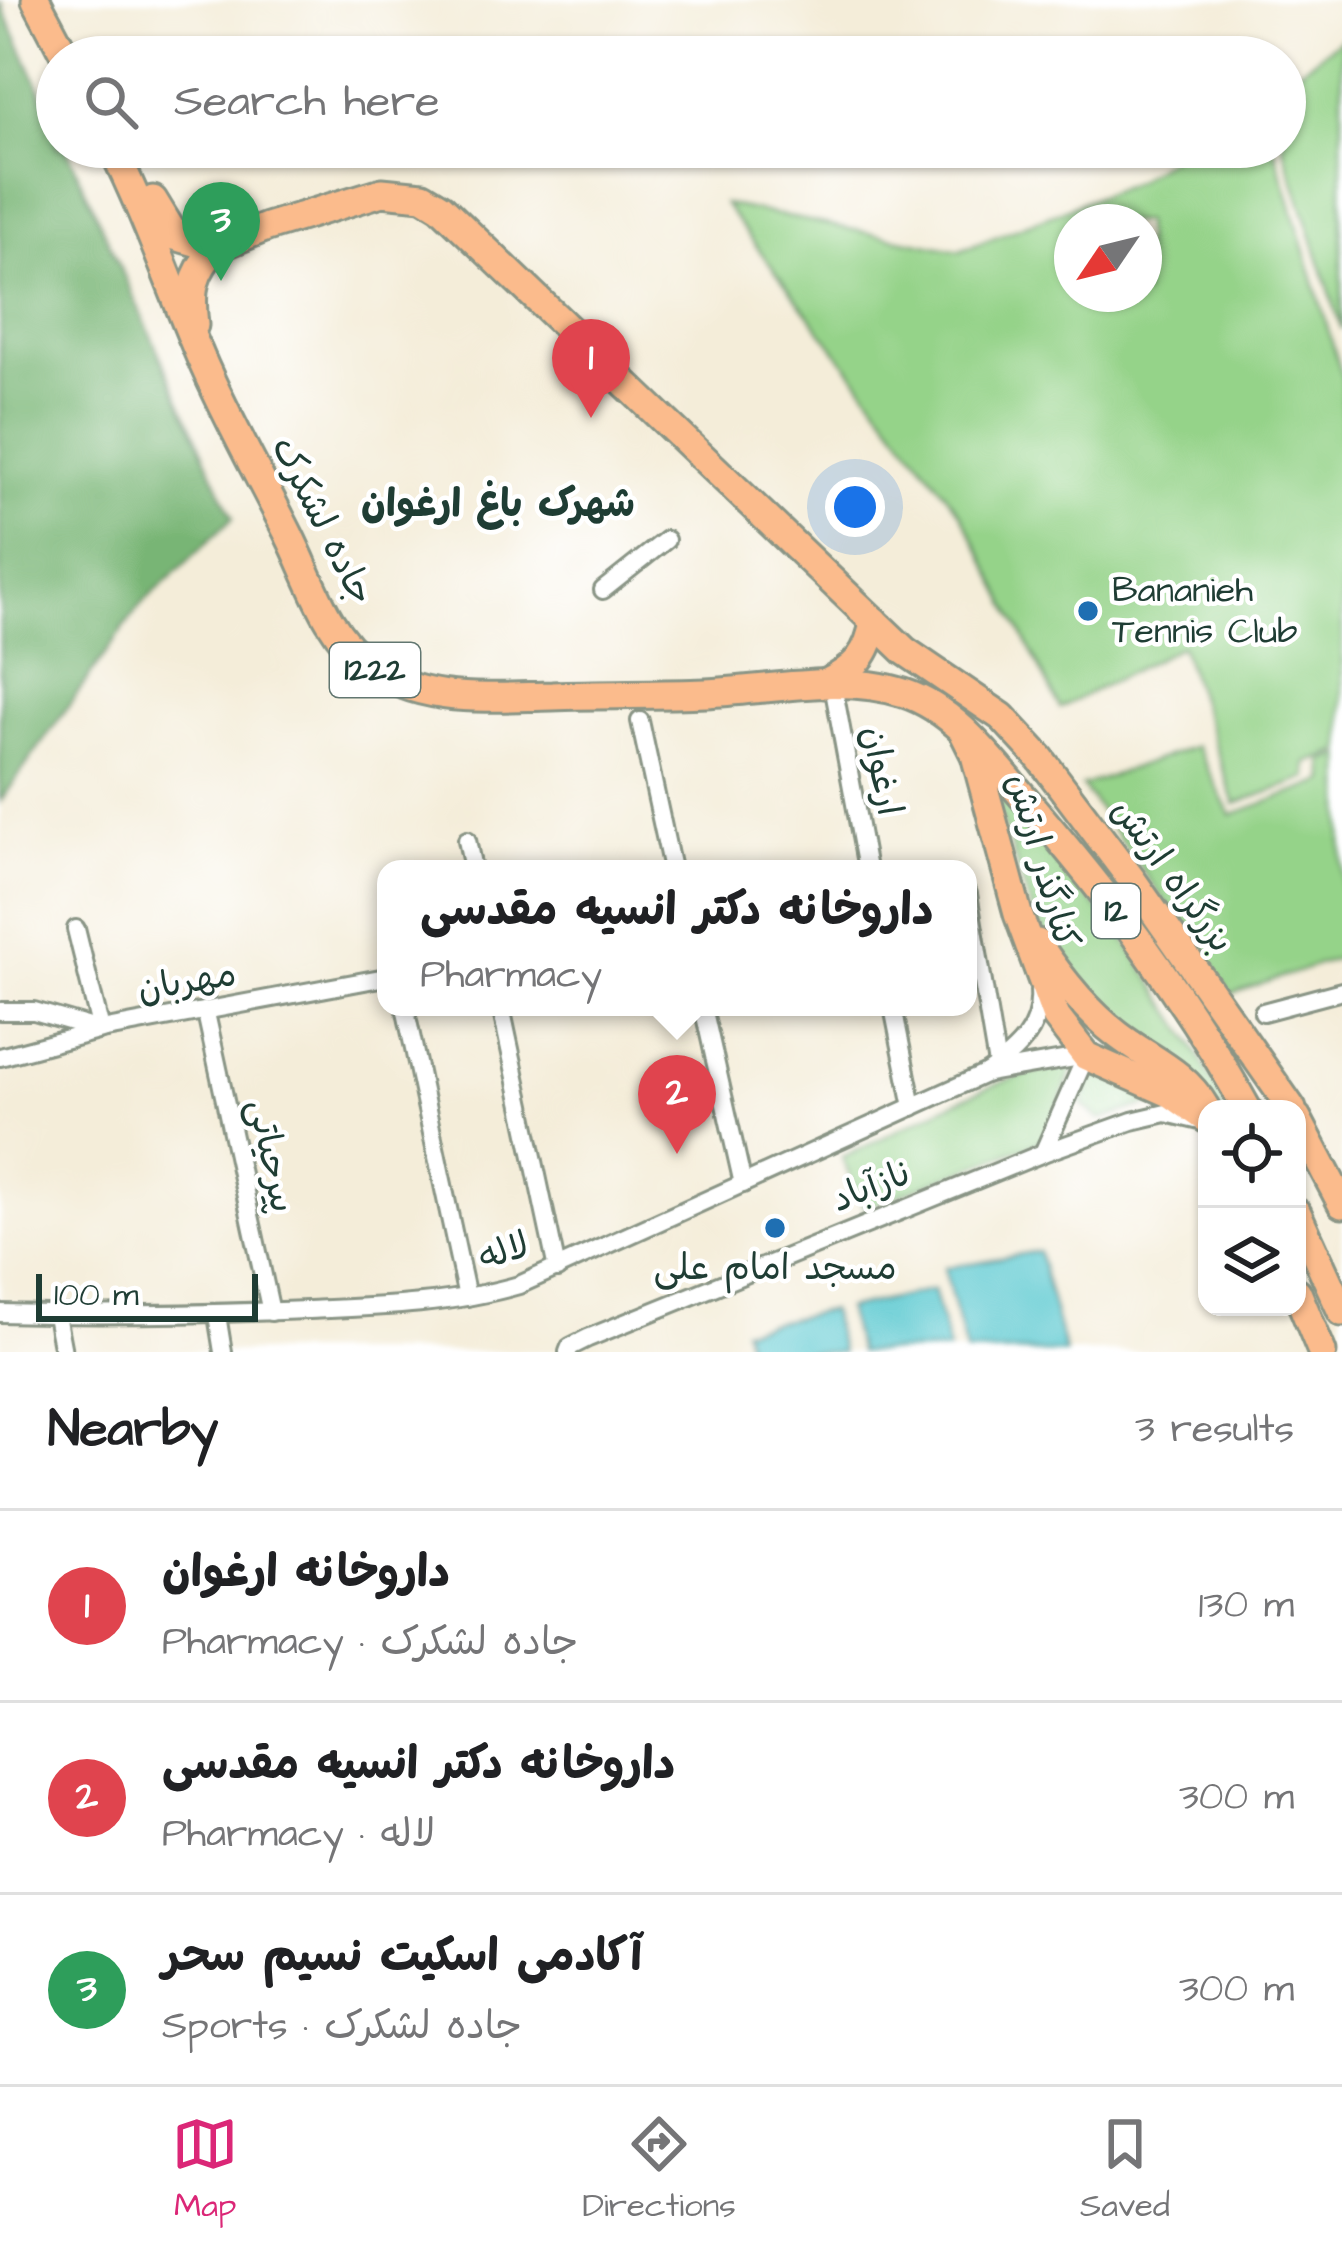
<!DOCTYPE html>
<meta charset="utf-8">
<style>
body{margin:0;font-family:"Architects Daughter","Playpen Sans Arabic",sans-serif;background:#f6f6f6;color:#202124}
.controls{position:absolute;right:36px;bottom:36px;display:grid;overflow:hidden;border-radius:24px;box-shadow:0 3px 9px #0004}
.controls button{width:108px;height:108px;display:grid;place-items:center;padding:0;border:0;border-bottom:3px solid #e0e0e0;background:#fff;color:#202124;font:60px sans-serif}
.compass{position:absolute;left:1054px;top:204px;width:108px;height:108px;border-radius:50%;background:#fff;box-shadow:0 3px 9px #0004;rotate:235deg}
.scale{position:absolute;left:36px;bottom:30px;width:222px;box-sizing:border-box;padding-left:12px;border:6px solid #1f3d34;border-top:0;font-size:33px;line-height:42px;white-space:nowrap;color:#1f3d34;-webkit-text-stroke:9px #fff;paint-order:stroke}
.you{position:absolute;left:855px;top:507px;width:42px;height:42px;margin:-30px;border:9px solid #fff;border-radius:50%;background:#1a73e8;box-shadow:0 0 0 18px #1a73e833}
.badge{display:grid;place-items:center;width:78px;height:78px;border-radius:50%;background:#db2777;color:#fff;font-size:39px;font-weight:700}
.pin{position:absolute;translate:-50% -99px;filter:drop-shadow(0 3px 6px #0008)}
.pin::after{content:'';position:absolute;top:63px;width:42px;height:36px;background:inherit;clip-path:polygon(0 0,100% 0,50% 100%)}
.popup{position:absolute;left:377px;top:860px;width:600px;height:156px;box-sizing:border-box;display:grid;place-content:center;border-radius:24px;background:#fff;filter:drop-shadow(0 3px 9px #0005);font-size:39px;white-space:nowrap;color:#757577}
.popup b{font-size:45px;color:#202124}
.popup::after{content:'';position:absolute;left:50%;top:100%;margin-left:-24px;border:24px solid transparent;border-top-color:#fff}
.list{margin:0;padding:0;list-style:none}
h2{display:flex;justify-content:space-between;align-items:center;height:156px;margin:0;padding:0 48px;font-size:51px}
h2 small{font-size:39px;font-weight:400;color:#757577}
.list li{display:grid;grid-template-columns:78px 1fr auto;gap:36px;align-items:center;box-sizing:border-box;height:192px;padding:0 48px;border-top:3px solid #e0e0e0}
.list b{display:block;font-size:45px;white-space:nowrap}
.list p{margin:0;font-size:39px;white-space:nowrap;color:#757577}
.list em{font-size:39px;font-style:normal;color:#757577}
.icon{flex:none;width:66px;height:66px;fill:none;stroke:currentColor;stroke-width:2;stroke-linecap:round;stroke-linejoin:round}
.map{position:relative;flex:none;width:1342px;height:1352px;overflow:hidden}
.search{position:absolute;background:#fff;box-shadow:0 3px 9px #0004;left:36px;right:36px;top:36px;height:132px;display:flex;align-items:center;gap:30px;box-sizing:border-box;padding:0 42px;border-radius:66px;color:#757577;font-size:45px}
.sheet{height:732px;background:#fff}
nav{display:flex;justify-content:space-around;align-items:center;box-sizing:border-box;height:168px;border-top:3px solid #e0e0e0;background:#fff;font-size:33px;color:#757577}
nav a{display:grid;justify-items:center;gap:6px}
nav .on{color:#db2777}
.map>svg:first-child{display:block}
.green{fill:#95d389;stroke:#5a885e;stroke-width:3;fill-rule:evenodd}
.forest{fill:#78b575;stroke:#4c7954;stroke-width:3}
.water{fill:#5cc9d0;stroke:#3e8382;stroke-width:3}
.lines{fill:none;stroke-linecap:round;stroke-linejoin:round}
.minor-casing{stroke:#8a9586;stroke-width:22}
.primary-casing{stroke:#8a9586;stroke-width:33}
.trunk-casing{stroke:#8a9586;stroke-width:33}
.minor{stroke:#fff;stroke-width:16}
.primary{stroke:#fbbb8c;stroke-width:27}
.trunk{stroke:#fbbb8c;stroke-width:27}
.poi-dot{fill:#1f6fb2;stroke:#fff;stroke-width:4.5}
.labels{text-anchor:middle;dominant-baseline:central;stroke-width:9;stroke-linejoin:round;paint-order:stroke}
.shield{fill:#fff;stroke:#627771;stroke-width:3}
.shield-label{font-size:33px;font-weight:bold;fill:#1f3d34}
.street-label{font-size:36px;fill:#1f3d34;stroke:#fff}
.poi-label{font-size:36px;fill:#1f3d34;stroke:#fff;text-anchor:start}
.neighbourhood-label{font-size:39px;font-weight:bold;fill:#1f3d34;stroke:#fff}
</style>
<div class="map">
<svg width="1342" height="1352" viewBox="0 0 1342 1352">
<rect width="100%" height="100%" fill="#fff"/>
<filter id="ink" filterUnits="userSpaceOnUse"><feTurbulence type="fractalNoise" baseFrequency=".00833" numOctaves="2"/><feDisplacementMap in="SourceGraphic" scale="24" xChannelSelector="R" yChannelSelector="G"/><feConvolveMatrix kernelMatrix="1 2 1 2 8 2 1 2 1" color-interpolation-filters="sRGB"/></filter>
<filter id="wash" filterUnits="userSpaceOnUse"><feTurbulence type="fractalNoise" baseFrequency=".004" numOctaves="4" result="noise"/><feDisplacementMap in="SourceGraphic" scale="48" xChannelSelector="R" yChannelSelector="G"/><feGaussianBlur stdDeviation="2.7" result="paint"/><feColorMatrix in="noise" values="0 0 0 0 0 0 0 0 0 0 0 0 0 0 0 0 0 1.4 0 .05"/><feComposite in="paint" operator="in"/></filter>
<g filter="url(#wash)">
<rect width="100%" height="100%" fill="#f4edd9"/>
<g class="green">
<polygon points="1342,38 1342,330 1283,147 1285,81"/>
<path d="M 1186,147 L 1274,147 L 1342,376 L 1342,751 L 1307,763 L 1308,778 L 1235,804 L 1181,646 L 1060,708 L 962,515 L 724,204 L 960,251 L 1134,182 ZM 1072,222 L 1144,222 L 1144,294 L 1072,294 Z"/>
<polygon points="1196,746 1231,815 1326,781 1323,761 1342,755 1342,957 1231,994 1082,786"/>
<polygon points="990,784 1125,940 1188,1036 1227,1109 1217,1109 1059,961 1032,911"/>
<path d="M 1067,1066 L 1073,1068 L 1046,1139 L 864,1208 L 842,1158 C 910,1126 994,1074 1067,1066 Z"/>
<polygon points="1094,1071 1165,1104 1154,1103 1100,1120 1082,1104"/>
</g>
<polygon class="forest" points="0,1 57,126 57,147 66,147 233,518 138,608 0,802"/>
<g class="water">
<polygon points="1038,1251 1065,1352 966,1352 944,1268"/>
<polygon points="933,1290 949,1350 858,1352 846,1309"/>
<polygon points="830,1310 841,1352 749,1352 743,1329"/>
</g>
</g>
<g filter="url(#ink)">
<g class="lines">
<defs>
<g id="minor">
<polyline points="603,590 666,540"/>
<polyline points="833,685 867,869"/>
<polyline points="640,721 672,869"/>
<polyline points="467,840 473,869"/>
<polyline points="968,894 997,1065"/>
<polyline points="76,929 101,1030"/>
<polyline points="405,1007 467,1297"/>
<polyline points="501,1007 557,1269"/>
<polyline points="703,1007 743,1184"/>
<polyline points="893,1007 913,1107"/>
<polyline points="0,1011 34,1011 100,1030"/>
<polyline points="1263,1012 1342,991"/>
<polyline points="206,1013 271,1312"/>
<polyline points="0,1057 101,1030 386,977"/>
<polyline points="987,1073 1086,1056"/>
<polyline points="1043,1153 1086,1056"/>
<path d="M 0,1313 C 103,1316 205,1314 307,1310 C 378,1307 450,1305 519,1285 L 987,1073 C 1016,1052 1042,1030 1039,991"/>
<polyline points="56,1315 63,1352"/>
<polyline points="217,1315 223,1352"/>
<polyline points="568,1352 570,1347 588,1338 1043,1153 1132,1121 1166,1113 1200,1121"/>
</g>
<g id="primary">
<polyline points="964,733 975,755 1018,914 1056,1017 1086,1056 1172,1094 1207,1119"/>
<path d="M 1037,943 C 1059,976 1086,1011 1118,1035 C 1149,1059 1184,1071 1205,1107"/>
<polyline points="1297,1292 1322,1352"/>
</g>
<g id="trunk">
<polyline points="36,0 66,57"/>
<path d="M 112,147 C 146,215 170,286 200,356 C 226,417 259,475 289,535 C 312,581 325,632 368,665 C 419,705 490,697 552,696 C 603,694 655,695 706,693 C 769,690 843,673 904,693 C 956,710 992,761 1026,800 C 1109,896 1186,997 1247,1109"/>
<polyline points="153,200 175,236 216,248 267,227 382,192 423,196 441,207 905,651 1002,717 1040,758 1132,880 1292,1109"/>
<path d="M 194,325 C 190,292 192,272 216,248"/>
<path d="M 825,684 C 855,668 869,655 874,621"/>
<polyline points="1297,1118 1342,1204"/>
<polyline points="1297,1213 1342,1312"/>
</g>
</defs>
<use href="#minor" class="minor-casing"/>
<use href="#primary" class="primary-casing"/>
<use href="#trunk" class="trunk-casing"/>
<use href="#minor" class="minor"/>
<use href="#primary" class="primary"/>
<use href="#trunk" class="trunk"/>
</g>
</g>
<g class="poi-dot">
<circle cx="1088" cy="611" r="12"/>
<circle cx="775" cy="1228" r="12"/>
</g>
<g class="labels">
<g class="shield">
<rect x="330" y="643" width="90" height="54" rx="9"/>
<rect x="1092" y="884" width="48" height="54" rx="9"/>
</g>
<g class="shield-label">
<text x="375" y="670">1222</text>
<text x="1116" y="911">12</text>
</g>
<g class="street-label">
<text transform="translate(322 521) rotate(63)">جاده لشکرک</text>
<text transform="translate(881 771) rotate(79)">ارغوان</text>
<text transform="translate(1042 861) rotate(74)">کنارگذر ارتش</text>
<text transform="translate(1172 876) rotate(54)">بزرگراه ارتش</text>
<text transform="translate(187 982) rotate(-10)">مهربان</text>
<text transform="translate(271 1156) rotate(78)">پیرحیاتی</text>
<text transform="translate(871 1187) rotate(-22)">نازآباد</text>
<text transform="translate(504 1252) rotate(-18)">لاله</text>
</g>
<g class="poi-label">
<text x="1112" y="590">Bananieh<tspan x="1112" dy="41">Tennis Club</tspan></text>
<text x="775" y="1268" text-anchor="middle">مسجد امام علی</text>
</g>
<g class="neighbourhood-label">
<text x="498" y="505">شهرک باغ ارغوان</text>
</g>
</g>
</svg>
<div class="controls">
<button><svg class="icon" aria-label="locate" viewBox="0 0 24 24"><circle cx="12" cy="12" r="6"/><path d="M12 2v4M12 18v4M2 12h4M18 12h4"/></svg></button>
<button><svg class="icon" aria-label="layers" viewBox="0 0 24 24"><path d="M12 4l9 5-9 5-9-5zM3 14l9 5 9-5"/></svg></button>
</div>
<svg class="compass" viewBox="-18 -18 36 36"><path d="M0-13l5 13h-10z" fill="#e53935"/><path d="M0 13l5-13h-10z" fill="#757577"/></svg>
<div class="scale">100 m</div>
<div class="you"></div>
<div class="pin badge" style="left:591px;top:418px;background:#e0444e">1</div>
<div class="pin badge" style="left:677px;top:1154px;background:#e0444e">2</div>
<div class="popup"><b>داروخانه دکتر انسیه مقدسی</b>Pharmacy</div>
<div class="pin badge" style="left:221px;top:281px;background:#2e9e5b">3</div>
<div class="search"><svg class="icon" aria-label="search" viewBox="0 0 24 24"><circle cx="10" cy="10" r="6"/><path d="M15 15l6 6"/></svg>Search here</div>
</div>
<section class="sheet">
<h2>Nearby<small>3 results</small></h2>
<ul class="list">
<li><span class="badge" style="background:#e0444e">1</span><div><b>داروخانه ارغوان</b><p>Pharmacy · جاده لشکرک</p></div><em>130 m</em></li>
<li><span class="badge" style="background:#e0444e">2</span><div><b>داروخانه دکتر انسیه مقدسی</b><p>Pharmacy · لاله</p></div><em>300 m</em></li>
<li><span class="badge" style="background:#2e9e5b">3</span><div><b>آکادمی اسکیت نسیم سحر</b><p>Sports · جاده لشکرک</p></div><em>300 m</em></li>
</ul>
</section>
<nav>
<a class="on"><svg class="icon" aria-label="map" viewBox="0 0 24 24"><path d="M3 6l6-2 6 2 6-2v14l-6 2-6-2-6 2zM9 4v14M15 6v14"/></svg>Map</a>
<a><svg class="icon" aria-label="directions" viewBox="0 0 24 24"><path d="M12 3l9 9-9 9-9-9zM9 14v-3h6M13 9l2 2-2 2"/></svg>Directions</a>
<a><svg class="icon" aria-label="saved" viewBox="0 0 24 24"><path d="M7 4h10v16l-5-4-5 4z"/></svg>Saved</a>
</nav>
